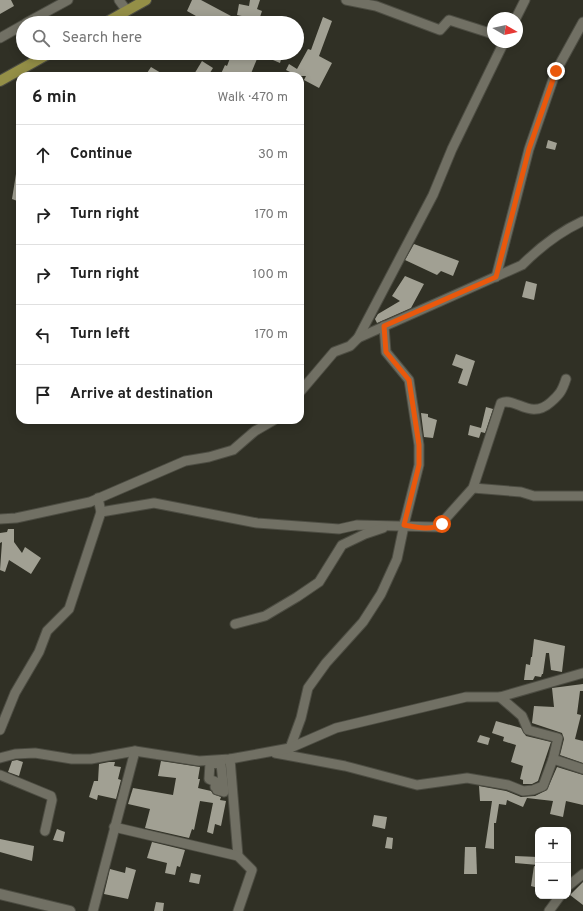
<!DOCTYPE html>
<meta charset="utf-8">
<style>
body{margin:0;font-family:Overpass,sans-serif;background:#f6f6f6;color:#222}
.controls{position:absolute;right:12px;bottom:12px;display:grid;overflow:hidden;border-radius:8px;box-shadow:0 2px 10px #0003}
.controls button{width:36px;height:36px;display:grid;place-items:center;padding:0;border:0;border-bottom:1px solid #e0e0e0;background:#fff;color:#222;font:20px sans-serif}
.compass{position:absolute;left:487px;top:12px;width:36px;height:36px;border-radius:50%;background:#fff;box-shadow:0 2px 10px #0003;rotate:99deg}
.stop{position:absolute;width:12px;height:12px;margin:-9px;border:3px solid #ea580c;border-radius:50%;background:#fff}
.stop.end{background:#ea580c;border-color:#fff;box-shadow:0 1px 4px #0008}
.list{margin:0;padding:0;list-style:none}
h2{display:flex;justify-content:space-between;align-items:center;height:52px;margin:0;padding:0 16px;font-size:17px}
h2 small{font-size:13px;font-weight:400;color:#767676}
.list li{display:grid;grid-template-columns:26px 1fr auto;gap:12px;align-items:center;box-sizing:border-box;height:60px;padding:0 16px;border-top:1px solid #e0e0e0}
.list b{display:block;font-size:15px;white-space:nowrap}
.list em{font-size:13px;font-style:normal;color:#767676}
.icon{flex:none;width:22px;height:22px;fill:none;stroke:currentColor;stroke-width:2;stroke-linecap:round;stroke-linejoin:round}
.map{position:relative;flex:none;width:583px;height:911px;overflow:hidden}
.search{position:absolute;background:#fff;box-shadow:0 2px 10px #0003;left:16px;top:16px;width:288px;height:44px;display:flex;align-items:center;gap:10px;box-sizing:border-box;padding:0 14px;border-radius:22px;color:#767676;font-size:15px}
.panel{position:absolute;background:#fff;box-shadow:0 2px 10px #0003;left:16px;top:72px;width:288px;height:352px;border-radius:12px}
.map>svg:first-child{display:block}
.building{fill:#a1a093}
.lines{fill:none;stroke-linecap:round;stroke-linejoin:round}
.minor-casing{stroke:#4d4d43;stroke-width:11}
.tertiary-casing{stroke:#4d4d43;stroke-width:12}
.primary-casing{stroke:#4d4d43;stroke-width:12}
.minor{stroke:#717064;stroke-width:9}
.tertiary{stroke:#717064;stroke-width:10}
.primary{stroke:#948f47;stroke-width:10}
.route{stroke:#ea580c;stroke-width:5}
</style>
<div class="map">
<svg width="583" height="911" viewBox="0 0 583 911">
<rect width="100%" height="100%" fill="#303025"/>
<g class="building">
<polygon points="0,0 11,0 14,6 0,14"/>
<polygon points="192,0 201,0 231,16 227,23 193,23 196,16 187,11"/>
<polygon points="250,0 260,0 257,9 262,11 258,23 249,23 251,18 237,15 239,4 249,6"/>
<polygon points="323,17 332,21 319,56 332,63 319,88 304,80 306,76 293,76 294,74 286,70 289,64 297,69 308,49 311,50"/>
<polygon points="232,53 283,53 280,63 259,54 250,76 220,76 225,65 227,66"/>
<polygon points="202,61 213,68 208,76 193,76"/>
<polygon points="151,67 166,76 152,76 147,73"/>
<polygon points="548,140 557,143 555,150 546,148"/>
<polygon points="16,174 20,174 20,202 12,199"/>
<polygon points="414,244 459,261 453,276 441,271 437,275 405,260"/>
<polygon points="405,276 424,284 411,308 377,323 375,319 378,314 400,301 392,296"/>
<polygon points="526,281 537,284 534,300 522,297"/>
<polygon points="456,354 475,361 467,386 458,383 463,369 452,365"/>
<polygon points="486,407 493,409 485,433 481,432 479,438 468,435 470,425 481,428"/>
<polygon points="421,413 428,414 428,417 437,420 433,438 424,437"/>
<polygon points="8,529 14,529 14,542 22,553 25,547 41,558 31,574 9,560 5,572 0,570 2,542 0,543 0,533 7,532"/>
<polygon points="534,639 565,646 562,672 551,670 549,653 546,653 543,674 542,674 541,677 535,676 533,680 524,680 526,664 530,665 531,657 532,657"/>
<polygon points="583,684 583,691 580,691 577,714 581,715 575,739 583,741 583,763 560,755 564,739 562,733 532,723 534,706 554,707 552,688"/>
<polygon points="496,721 521,728 526,736 551,742 538,781 532,784 523,784 523,780 520,779 523,766 511,762 516,745 503,741 504,737 492,733"/>
<polygon points="480,735 490,738 488,745 477,742"/>
<polygon points="17,760 23,762 19,776 8,772 12,761"/>
<polygon points="161,761 200,767 198,779 200,779 198,788 211,791 213,794 221,797 220,800 226,801 221,826 215,824 213,834 207,832 213,803 200,801 194,830 192,829 189,838 145,828 150,809 128,804 133,788 173,795 176,778 158,776"/>
<polygon points="109,762 115,762 114,766 121,767 118,779 121,780 116,799 98,795 97,800 89,797 94,781 98,781 99,764"/>
<polygon points="557,767 583,775 583,805 566,801 563,817 550,814 553,801 527,798 523,807 507,800 506,805 499,804 496,823 494,823 494,849 485,848 492,801 480,801 479,786 506,791 521,797 535,796 547,790"/>
<polygon points="374,815 387,817 385,829 372,826"/>
<polygon points="57,829 65,832 63,842 53,840"/>
<polygon points="387,837 393,838 392,849 385,848"/>
<polygon points="0,839 34,846 32,861 0,852"/>
<polygon points="152,842 185,850 180,867 177,866 175,875 165,873 167,863 147,858"/>
<polygon points="465,847 476,847 477,874 464,874"/>
<polygon points="515,856 538,857 538,865 515,863"/>
<polygon points="534,866 538,867 538,888 531,886"/>
<polygon points="126,867 136,870 128,899 104,894 110,869 125,873"/>
<polygon points="191,873 201,875 199,884 189,882"/>
<polygon points="583,882 583,905 570,895"/>
<polygon points="156,902 164,903 163,911 154,911"/>
</g>
<g class="lines">
<defs>
<g id="minor">
<polyline points="119,0 127,11"/>
<polyline points="346,0 376,6 440,30 449,20 493,34"/>
<polyline points="516,18 525,0"/>
<polyline points="26,23 68,0"/>
<polyline points="0,38 23,25"/>
<polyline points="496,277 529,149 556,71 583,22"/>
<polyline points="384,326 386,352 409,380 419,445 419,465 404,525"/>
<polyline points="358,338 433,195 452,149 504,42"/>
<path d="M 300,392 L 334,352 L 350,346 L 358,338 L 522,265 C 540,247 559,232 583,221"/>
<polyline points="473,488 521,492 534,496 583,496"/>
<path d="M 101,512 L 154,503 L 257,523 L 339,529 L 357,525 L 438,527 L 473,488 L 501,403 C 515,396 530,421 551,402 C 560,394 562,391 566,379"/>
<polyline points="0,519 16,518 90,502 185,461 209,457 233,450 255,431 274,420"/>
<polyline points="235,624 265,616 297,597 319,582 342,545 365,534 383,528"/>
<polyline points="500,697 522,716 528,730 558,738 553,759 583,769"/>
<polyline points="0,730 15,693 39,652 47,631 69,609 101,512 98,498"/>
<polyline points="290,748 301,718 308,688 326,663 363,622 381,594 397,559 405,521"/>
<polyline points="275,753 345,766 417,785 467,778 508,785 523,791 533,790 543,786 553,759"/>
<polyline points="0,758 15,754 35,753 72,759 91,759 135,751 199,761 230,759 290,748 336,728 466,697 500,697 583,673"/>
<polyline points="230,759 238,856"/>
<polygon points="210,763 221,764 224,792 217,790 218,787 215,787 216,782 209,779"/>
<polyline points="0,775 51,796 52,800 45,831"/>
<polyline points="114,827 238,856 252,870 238,911"/>
<polyline points="568,886 583,874"/>
<polyline points="93,911 135,751"/>
<polyline points="549,911 560,896"/>
</g>
<polyline id="tertiary" points="0,894 70,911"/>
<g id="primary">
<polyline points="105,23 146,0"/>
<polyline points="0,81 50,53"/>
</g>
</defs>
<use href="#minor" class="minor-casing"/>
<use href="#tertiary" class="tertiary-casing"/>
<use href="#primary" class="primary-casing"/>
<use href="#minor" class="minor"/>
<use href="#tertiary" class="tertiary"/>
<use href="#primary" class="primary"/>
</g>
<g class="lines">
<path class="route" d="M 442,524 C 432,531 415,527 404,525 L 419,465 L 419,445 L 409,380 L 386,352 L 384,326 L 496,277 L 529,149 L 556,71"/>
</g>
</svg>
<div class="controls">
<button>+</button>
<button>−</button>
</div>
<svg class="compass" viewBox="-18 -18 36 36"><path d="M0-13l5 13h-10z" fill="#e53935"/><path d="M0 13l5-13h-10z" fill="#767676"/></svg>
<div class="stop" style="left:442px;top:524px"></div>
<div class="stop end" style="left:556px;top:71px"></div>
<div class="search"><svg class="icon" aria-label="search" viewBox="0 0 24 24"><circle cx="10" cy="10" r="6"/><path d="M15 15l6 6"/></svg>Search here</div>
<section class="panel">
<h2>6 min<small>Walk · 470 m</small></h2>
<ul class="list">
<li><svg class="icon" aria-label="ahead" viewBox="0 0 24 24"><path d="M12 20V5M6 11l6-6 6 6"/></svg><div><b>Continue</b></div><em>30 m</em></li>
<li><svg class="icon" aria-label="right" viewBox="0 0 24 24"><path d="M7 20v-9h11M14 6l5 5-5 5"/></svg><div><b>Turn right</b></div><em>170 m</em></li>
<li><svg class="icon" aria-label="right" viewBox="0 0 24 24"><path d="M7 20v-9h11M14 6l5 5-5 5"/></svg><div><b>Turn right</b></div><em>100 m</em></li>
<li><svg class="icon" aria-label="left" viewBox="0 0 24 24"><path d="M17 20v-9H6M10 6l-5 5 5 5"/></svg><div><b>Turn left</b></div><em>170 m</em></li>
<li><svg class="icon" aria-label="arrive" viewBox="0 0 24 24"><path d="M6 21V4h12l-3 4 3 4H6"/></svg><div><b>Arrive at destination</b></div></li>
</ul>
</section>
</div>
